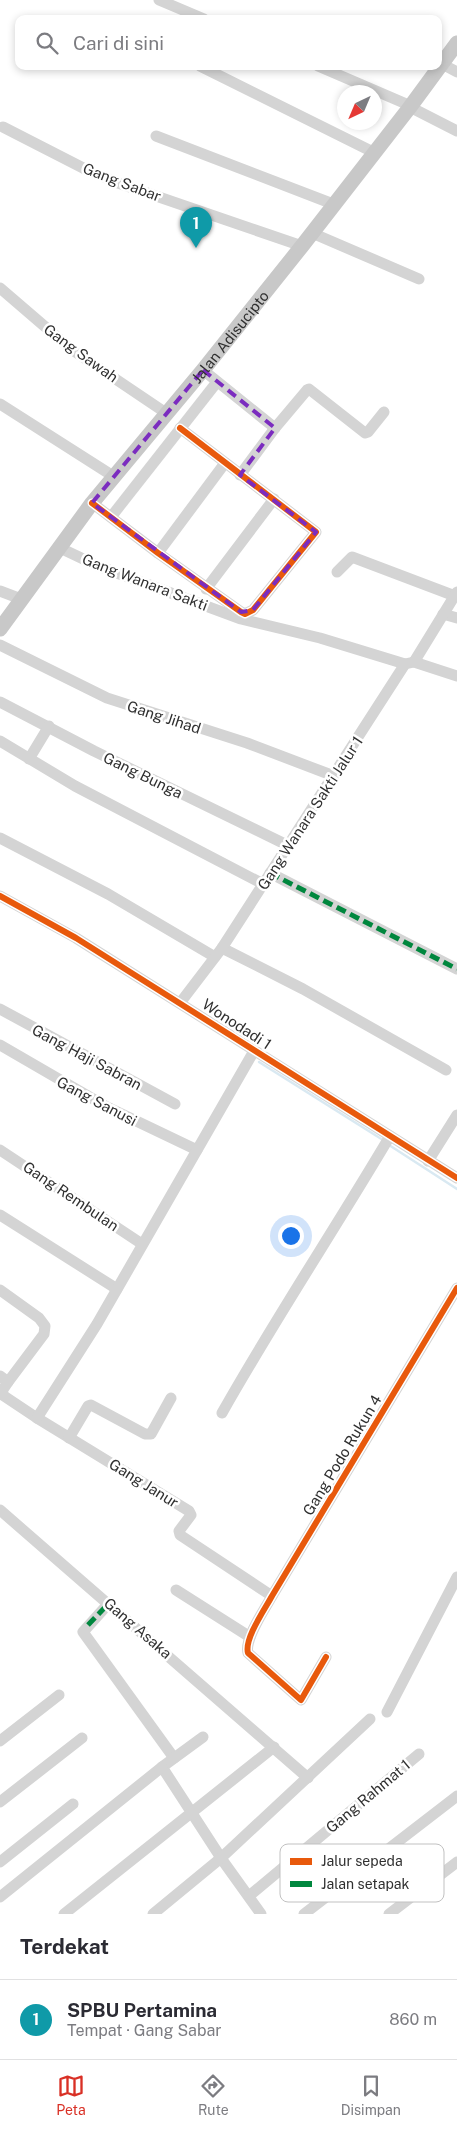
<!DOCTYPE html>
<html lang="id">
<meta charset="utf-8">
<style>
body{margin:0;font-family:"Public Sans",sans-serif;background:#f7f7f7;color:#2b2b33}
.compass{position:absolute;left:337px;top:85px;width:45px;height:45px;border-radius:50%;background:#fff;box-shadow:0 2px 8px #0003;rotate:224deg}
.you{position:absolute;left:290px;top:1235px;width:18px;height:18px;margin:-12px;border:4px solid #fff;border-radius:50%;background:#1a73e8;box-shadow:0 0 0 8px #1a73e833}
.badge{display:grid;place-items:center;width:32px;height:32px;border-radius:50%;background:#d93025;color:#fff;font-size:16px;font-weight:700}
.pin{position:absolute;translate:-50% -41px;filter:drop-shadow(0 1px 2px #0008)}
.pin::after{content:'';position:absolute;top:26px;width:18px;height:15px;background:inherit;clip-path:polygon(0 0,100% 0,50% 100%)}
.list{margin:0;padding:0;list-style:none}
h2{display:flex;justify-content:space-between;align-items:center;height:65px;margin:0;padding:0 20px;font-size:21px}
h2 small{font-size:16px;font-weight:400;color:#7c7c81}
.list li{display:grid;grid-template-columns:32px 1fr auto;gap:15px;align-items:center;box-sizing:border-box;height:80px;padding:0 20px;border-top:1px solid #e1e1e2}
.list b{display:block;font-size:19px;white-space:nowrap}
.list p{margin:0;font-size:16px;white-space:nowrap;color:#7c7c81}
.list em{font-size:16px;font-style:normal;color:#7c7c81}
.icon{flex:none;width:28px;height:28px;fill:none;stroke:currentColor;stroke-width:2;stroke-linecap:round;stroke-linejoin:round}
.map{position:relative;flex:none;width:457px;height:1914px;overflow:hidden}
.search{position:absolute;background:#fff;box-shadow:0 2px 8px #0003;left:15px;right:15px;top:15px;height:55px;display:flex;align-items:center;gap:12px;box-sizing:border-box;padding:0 18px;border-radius:10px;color:#7c7c81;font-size:19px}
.sheet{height:145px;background:#fff}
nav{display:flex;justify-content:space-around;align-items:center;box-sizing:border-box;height:70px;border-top:1px solid #e1e1e2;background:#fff;font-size:14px;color:#7c7c81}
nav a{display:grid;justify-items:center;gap:2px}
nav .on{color:#d93025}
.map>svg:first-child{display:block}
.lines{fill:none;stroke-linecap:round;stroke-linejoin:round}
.stream{stroke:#d9e9f2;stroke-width:2.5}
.minor{stroke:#d4d4d4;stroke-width:11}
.major{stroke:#c8c8c8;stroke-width:15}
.quiet{stroke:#00873e;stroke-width:5;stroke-dasharray:10 5;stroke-linecap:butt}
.cycleway-casing{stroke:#fff;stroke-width:9}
.cycleway{stroke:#e8590c;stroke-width:6}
.marked{fill:none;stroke:#7b2cbf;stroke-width:4;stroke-dasharray:10 6;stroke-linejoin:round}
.labels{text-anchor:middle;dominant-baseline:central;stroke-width:5;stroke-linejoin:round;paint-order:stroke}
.street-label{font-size:15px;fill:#303030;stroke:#fff}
.key{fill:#fff;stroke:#c1c1c1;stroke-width:1}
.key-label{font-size:14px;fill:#303030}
</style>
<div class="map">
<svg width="457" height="1914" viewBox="0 0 457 1914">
<rect width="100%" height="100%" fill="#fff"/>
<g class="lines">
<g class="stream">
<polyline points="259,1062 383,1140"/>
<polyline points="389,1145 457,1189"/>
</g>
<g class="minor">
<polyline points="159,0 204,19"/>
<polyline points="442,64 457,72"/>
<polyline points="200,66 375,153"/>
<polyline points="318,66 411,106"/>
<polyline points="410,107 457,131"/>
<polyline points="3,127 87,170 118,183 302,246"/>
<polyline points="156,136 333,204"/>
<polyline points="312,233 419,279"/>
<polyline points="0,288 71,349 166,413"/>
<polyline points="203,370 275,428"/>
<polyline points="0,404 113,476"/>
<polyline points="240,475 275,428 307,390 309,389 365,433 368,432 384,412"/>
<polyline points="92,503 158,553 241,612 245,614 253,610 316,532 180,428"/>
<polyline points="111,517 217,382"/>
<polyline points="58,547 98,566 241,619 320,638 405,664"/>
<polyline points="158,553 225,463"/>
<polyline points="337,572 352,557 455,596"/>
<polyline points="206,589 274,499"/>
<polyline points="0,591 21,599"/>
<polyline points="443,614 457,618"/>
<polyline points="0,645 107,698 247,743 334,776"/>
<polyline points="414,662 457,592"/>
<polyline points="0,702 94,751 287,845"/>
<polyline points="0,741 75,786 263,884"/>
<polyline points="29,759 49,726"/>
<polyline points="0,838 108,894 215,957"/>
<polyline points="270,873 457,969"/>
<polyline points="0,896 76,938 457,1178"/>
<polyline points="222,948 303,989 446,1070"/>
<polyline points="180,1003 222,948 405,664 414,662 457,676"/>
<polyline points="0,1009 175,1104"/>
<polyline points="0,1045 107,1107 197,1150"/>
<polyline points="0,1150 142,1244"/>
<polyline points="428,1161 457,1115"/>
<polyline points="0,1215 117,1289"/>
<polyline points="0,1290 39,1318 45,1326 44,1334 8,1382"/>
<polyline points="0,1376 8,1382 2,1391 4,1396 37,1418 189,1511 191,1515 179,1531 180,1535 272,1596"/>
<path d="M 222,1413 C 275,1319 335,1229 390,1136"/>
<polyline points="37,1418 97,1324 254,1051"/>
<polyline points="69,1438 88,1406 91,1405 145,1434 151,1434 171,1398"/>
<polyline points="0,1510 308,1778"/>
<polyline points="176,1590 250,1637"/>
<polyline points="109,1603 83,1632 174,1758"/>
<path d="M 326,1657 L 301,1700 L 248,1653 C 244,1639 265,1609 272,1596 L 457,1288"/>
<polyline points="387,1712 457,1577"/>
<polyline points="203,1737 162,1767 223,1861 261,1914"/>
<polyline points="0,1741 59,1695"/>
<polyline points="0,1802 82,1738"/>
<polyline points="0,1862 73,1804"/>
<polyline points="249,1896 419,1754"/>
<polyline points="0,1897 162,1767"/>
<polyline points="64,1914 274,1747"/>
<polyline points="153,1914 221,1858 370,1719"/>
<polyline points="304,1914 457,1796"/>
<polyline points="389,1914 457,1862"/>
</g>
<path class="major" id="s1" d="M 0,629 L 92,503 L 203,370 L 302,246 L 410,107 L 457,43"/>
<g class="quiet">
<polyline points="270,873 457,969"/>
<polyline points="88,1625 109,1603"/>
</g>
<defs>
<g id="cycleway">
<polyline points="92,503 158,553 241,612 245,614 253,610 316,532 180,428"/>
<polyline points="0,896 76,938 457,1178"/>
<path d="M 326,1657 L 301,1700 L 248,1653 C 244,1639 265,1609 272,1596 L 457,1288"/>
</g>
</defs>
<use href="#cycleway" class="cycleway-casing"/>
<use href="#cycleway" class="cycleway"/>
</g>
<path class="marked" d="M 203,370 L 275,428 L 240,475 L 316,532 L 253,610 L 241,612 L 92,503 Z"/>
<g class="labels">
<g class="street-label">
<text transform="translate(122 182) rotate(21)">Gang Sabar</text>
<text stroke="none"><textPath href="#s1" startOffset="372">Jalan Adisucipto</textPath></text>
<text transform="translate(81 353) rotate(36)">Gang Sawah</text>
<text transform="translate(145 582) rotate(21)">Gang Wanara Sakti</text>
<text transform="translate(164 717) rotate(18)">Gang Jihad</text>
<text transform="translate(143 775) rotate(26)">Gang Bunga</text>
<text transform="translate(310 813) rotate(-57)">Gang Wanara Sakti Jalur 1</text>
<text transform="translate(237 1024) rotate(33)">Wonodadi 1</text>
<text transform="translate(87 1057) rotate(28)">Gang Haji Sabran</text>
<text transform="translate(97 1101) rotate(28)">Gang Sanusi</text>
<text transform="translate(71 1196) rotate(34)">Gang Rembulan</text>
<text transform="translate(342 1455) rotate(-59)">Gang Podo Rukun 4</text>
<text transform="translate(144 1483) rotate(32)">Gang Janur</text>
<text transform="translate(138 1628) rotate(41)">Gang Asaka</text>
<text transform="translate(368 1796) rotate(-40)">Gang Rahmat 1</text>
</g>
</g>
<rect x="280" y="1844" width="164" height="58" rx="8" class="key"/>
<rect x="290" y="1858" width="22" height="7" fill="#e8590c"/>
<rect x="290" y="1881" width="22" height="6" fill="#00873e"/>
<g class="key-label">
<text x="321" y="1866">Jalur sepeda</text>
<text x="321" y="1889">Jalan setapak</text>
</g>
</svg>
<svg class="compass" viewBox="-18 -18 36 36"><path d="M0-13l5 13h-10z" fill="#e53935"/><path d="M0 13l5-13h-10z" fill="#7c7c81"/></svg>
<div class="you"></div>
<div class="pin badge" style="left:196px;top:248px;background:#0f9aa8">1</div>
<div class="search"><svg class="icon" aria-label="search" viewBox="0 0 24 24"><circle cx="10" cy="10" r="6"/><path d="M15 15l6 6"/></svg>Cari di sini</div>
</div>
<section class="sheet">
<h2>Terdekat<small></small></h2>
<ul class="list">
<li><span class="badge" style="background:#0f9aa8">1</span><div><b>SPBU Pertamina</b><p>Tempat · Gang Sabar</p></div><em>860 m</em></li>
</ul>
</section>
<nav>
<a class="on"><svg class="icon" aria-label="map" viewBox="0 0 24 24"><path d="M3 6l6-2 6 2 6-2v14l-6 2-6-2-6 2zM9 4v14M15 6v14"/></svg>Peta</a>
<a><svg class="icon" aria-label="directions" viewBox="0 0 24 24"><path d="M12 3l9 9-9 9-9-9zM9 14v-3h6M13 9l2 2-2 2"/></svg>Rute</a>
<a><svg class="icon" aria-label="saved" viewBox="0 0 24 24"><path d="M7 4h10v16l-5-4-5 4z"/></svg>Disimpan</a>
</nav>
